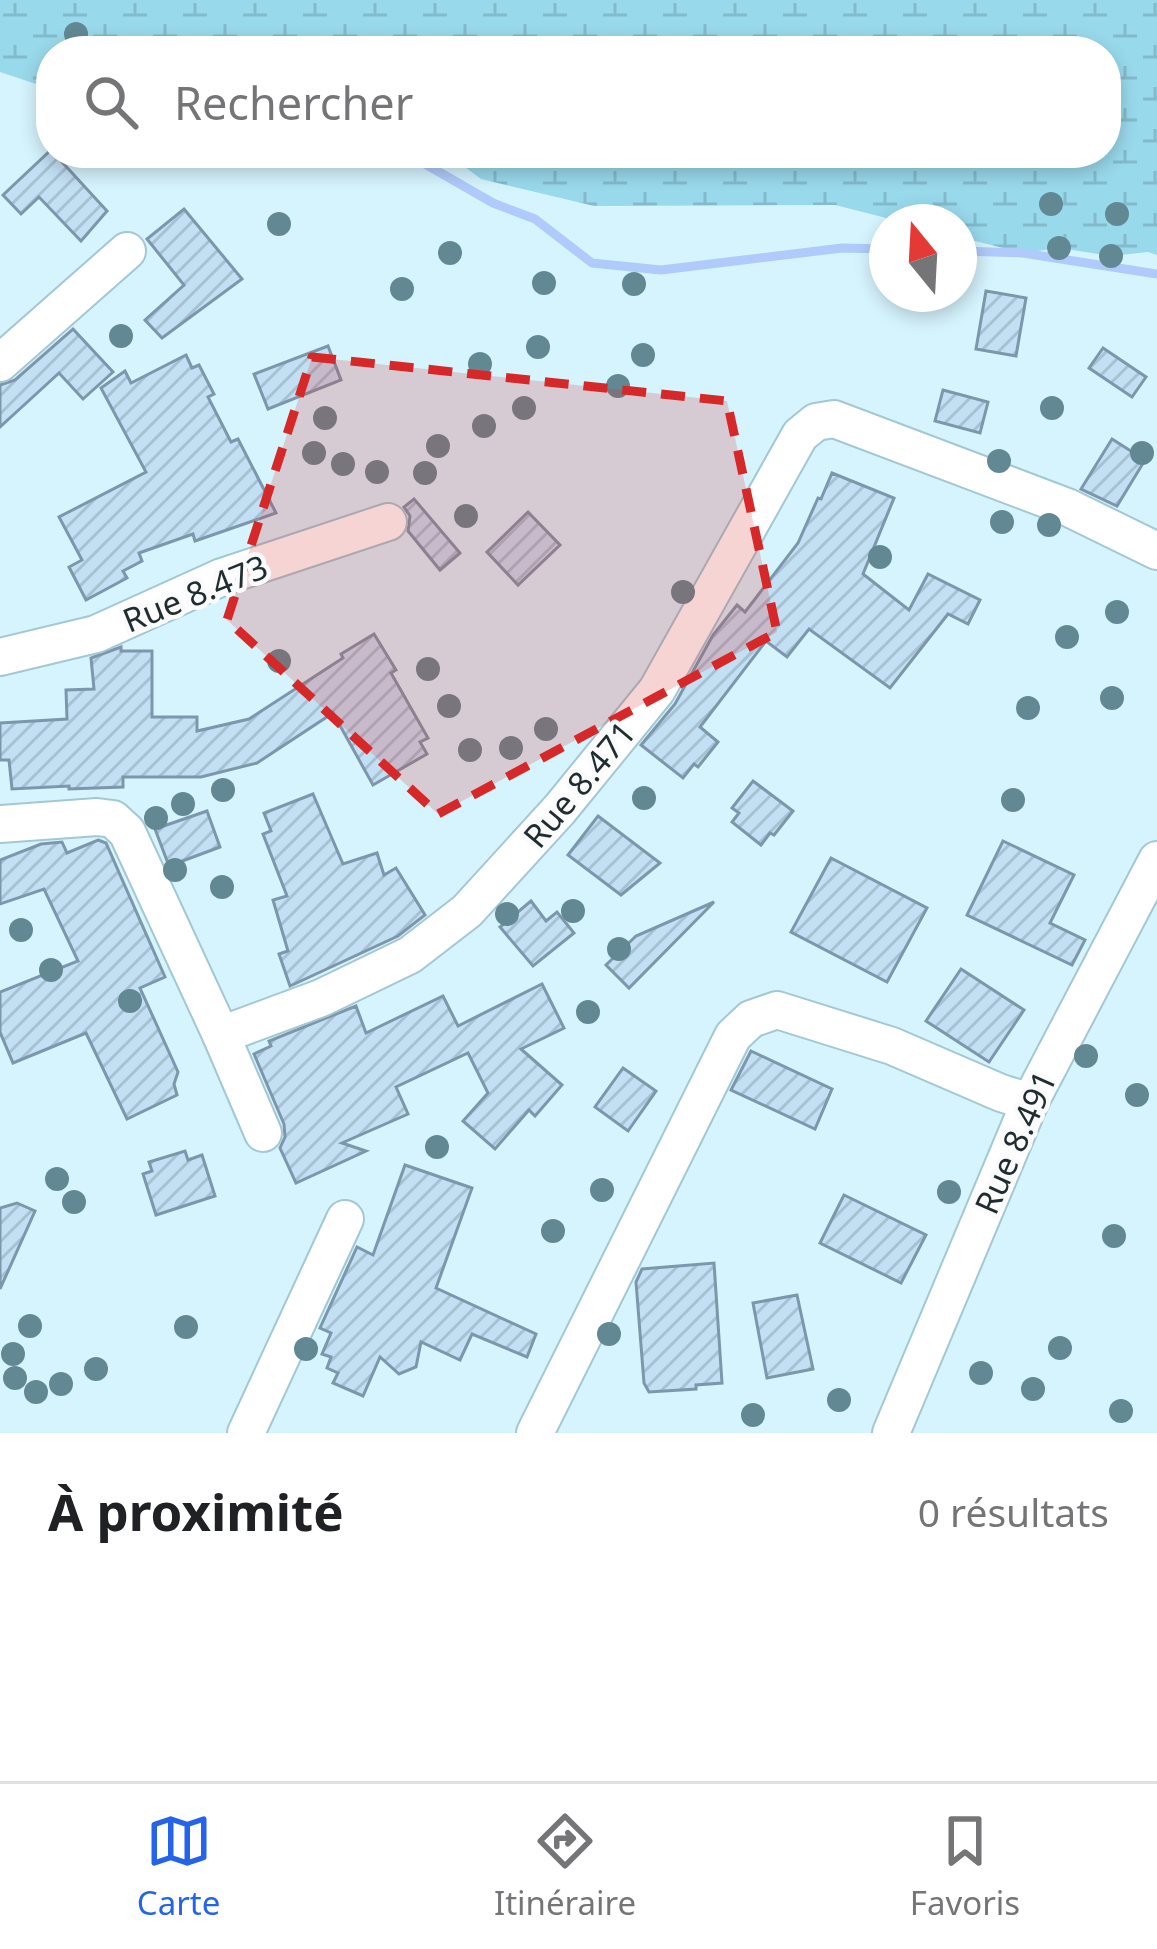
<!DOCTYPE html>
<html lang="fr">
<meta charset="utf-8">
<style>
body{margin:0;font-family:"Noto Sans",sans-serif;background:#f6f6f6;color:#202124}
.compass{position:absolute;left:869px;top:204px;width:108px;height:108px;border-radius:50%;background:#fff;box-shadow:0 6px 18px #0003;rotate:342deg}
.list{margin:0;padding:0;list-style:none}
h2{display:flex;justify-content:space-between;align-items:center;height:156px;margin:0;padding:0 48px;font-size:51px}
h2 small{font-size:39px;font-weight:400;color:#757577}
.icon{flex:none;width:66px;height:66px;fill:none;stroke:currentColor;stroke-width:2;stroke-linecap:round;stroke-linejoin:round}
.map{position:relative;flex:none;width:1157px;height:1433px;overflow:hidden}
.search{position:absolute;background:#fff;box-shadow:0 6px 18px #0003;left:36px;right:36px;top:36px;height:132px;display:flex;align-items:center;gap:30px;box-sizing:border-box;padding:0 42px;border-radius:48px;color:#757577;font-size:45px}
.sheet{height:348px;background:#fff}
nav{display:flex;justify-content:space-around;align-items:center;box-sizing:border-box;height:168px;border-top:3px solid #e0e0e0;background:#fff;font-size:33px;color:#757577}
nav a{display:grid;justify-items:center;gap:6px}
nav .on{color:#2563eb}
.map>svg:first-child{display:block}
.wetland{fill:url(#wetland-marsh)}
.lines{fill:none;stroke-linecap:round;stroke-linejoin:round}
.stream{stroke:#b0cafb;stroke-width:9}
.building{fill:url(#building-hatch);stroke:#7c97ab;stroke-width:3}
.minor-casing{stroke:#a3c8d3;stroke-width:40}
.minor{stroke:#fff;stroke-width:36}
.tree{fill:#628993}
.marked{fill:#d62828;fill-opacity:0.2;stroke:#d62828;stroke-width:9;stroke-dasharray:24 15;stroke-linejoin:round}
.labels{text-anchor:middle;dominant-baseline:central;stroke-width:9;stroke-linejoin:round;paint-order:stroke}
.street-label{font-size:33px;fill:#1f2d31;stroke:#fbfbfb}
</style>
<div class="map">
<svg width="1157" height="1433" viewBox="0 0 1157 1433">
<defs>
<pattern id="wetland-marsh" width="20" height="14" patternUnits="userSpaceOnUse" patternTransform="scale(3)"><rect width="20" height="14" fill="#99d9ec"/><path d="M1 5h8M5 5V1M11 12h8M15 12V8" fill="none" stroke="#83bbcb"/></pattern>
<pattern id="building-hatch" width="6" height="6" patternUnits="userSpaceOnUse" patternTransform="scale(3)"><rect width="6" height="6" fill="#c3dff4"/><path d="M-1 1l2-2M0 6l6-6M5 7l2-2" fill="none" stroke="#a7c0d2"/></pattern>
</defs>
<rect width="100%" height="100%" fill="#d6f4fe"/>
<polygon class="wetland" points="0,0 1157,0 1157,255 1148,252 1111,256 1059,248 1023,253 959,237 959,222 902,222 835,205 594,206 481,179 446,153 1106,153 1106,51 51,51 51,89 0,72"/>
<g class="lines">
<g class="stream">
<polyline points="406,153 493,203 535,219 592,263 661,270 842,248 887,249"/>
<polyline points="959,251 1023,253 1157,274"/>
</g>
</g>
<g class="building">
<polygon points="51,150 107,211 81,241 39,197 21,214 3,195"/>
<polygon points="184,209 242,279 162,338 145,320 184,285 147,239"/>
<polygon points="986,291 1026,298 1016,356 976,349"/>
<polygon points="73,329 113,372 83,399 59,373 0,427 0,385 15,380"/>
<polygon points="328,346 341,380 268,409 254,374"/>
<polygon points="1103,348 1146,377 1132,397 1089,368"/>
<polygon points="186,355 192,368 199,365 214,394 208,397 231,442 238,439 276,513 195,541 193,534 139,553 142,561 123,571 127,578 86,600 69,567 82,560 59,517 146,472 101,388 125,371 131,383"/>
<polygon points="943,390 988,402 980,433 935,421"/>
<polygon points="1112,439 1145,460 1117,506 1081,489"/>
<polygon points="832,473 894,498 863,574 909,610 928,574 980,600 968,624 948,614 890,688 809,629 787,657 766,641 700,727 718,742 698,767 694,764 683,778 641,745 675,704 713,635 737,605 745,612 798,543 818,498 821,499"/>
<polygon points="414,499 460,553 440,570 408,531 410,516 404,507"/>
<polygon points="528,512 560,545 518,585 487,552"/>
<polygon points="374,634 396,670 391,673 428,738 420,742 427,754 373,785 333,713 257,763 201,777 123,777 123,787 69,789 69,786 12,789 9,760 0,760 0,723 67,719 66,690 94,689 91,658 121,647 121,651 152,651 152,717 197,717 197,731 249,719 343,658 341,654"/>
<polygon points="753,781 793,811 774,835 770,833 761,845 732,822 739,813 732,808"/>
<polygon points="313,794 343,864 377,853 384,875 396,868 425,915 398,936 290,986 279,954 288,951 273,900 287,896 263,834 271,831 264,813"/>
<polygon points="207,811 220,847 169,866 155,829"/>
<polygon points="598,816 660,863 621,895 568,855"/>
<polygon points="98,840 106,843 165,977 140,988 178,1072 174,1084 177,1095 127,1119 86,1033 13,1063 0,1032 0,992 78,961 44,889 0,904 0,860 41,844 62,842 67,853"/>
<polygon points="1003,841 1074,875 1050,923 1085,940 1072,965 967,915"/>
<polygon points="831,858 927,908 887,982 791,932"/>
<polygon points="531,901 546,921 557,912 574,933 533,966 500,927"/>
<polygon points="714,902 629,988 606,965 636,936"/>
<polygon points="961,969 1024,1010 989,1062 926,1021"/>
<polygon points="542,984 564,1028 521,1049 562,1085 535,1116 529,1110 495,1149 463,1121 488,1093 468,1053 396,1087 408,1114 342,1143 366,1151 296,1183 280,1148 285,1137 284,1124 254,1054 271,1046 269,1041 356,1006 366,1033 443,996 458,1026"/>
<polygon points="751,1051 832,1089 815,1129 731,1090"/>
<polygon points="623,1068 656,1091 628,1131 595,1107"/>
<polygon points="185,1151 188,1160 202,1155 215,1196 156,1215 143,1174 152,1171 149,1162"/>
<polygon points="405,1165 472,1188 436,1288 536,1334 527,1357 472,1334 460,1360 421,1342 416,1367 399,1374 380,1357 363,1396 333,1383 338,1373 327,1368 331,1357 322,1354 331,1333 320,1328 357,1247 373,1255"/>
<polygon points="844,1195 926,1235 901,1283 820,1243"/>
<polygon points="17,1203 35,1211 0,1289 0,1208"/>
<polygon points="714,1263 722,1383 696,1385 696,1389 649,1392 644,1383 636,1282 642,1269"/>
<polygon points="797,1295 813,1369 767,1378 753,1303"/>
</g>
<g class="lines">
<defs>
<g id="minor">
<polyline points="0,363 127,251"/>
<polyline points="0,657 96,634 222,577 388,522"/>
<polyline points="0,824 97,817 113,819 127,832 221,1035 321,998 410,955 467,911 560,809 657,690 800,435 816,422 834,419 1067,507 1157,551"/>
<polyline points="221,1035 263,1133"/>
<polyline points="246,1433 345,1219"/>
<polyline points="535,1433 733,1036 751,1019 777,1010 892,1046 1001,1093 1030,1102"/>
<polyline points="891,1433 1030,1102 1157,860"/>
</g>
</defs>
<use href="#minor" class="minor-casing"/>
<use href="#minor" class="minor"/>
</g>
<g class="tree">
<circle cx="76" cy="34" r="12"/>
<circle cx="1051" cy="204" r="12"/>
<circle cx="1117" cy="214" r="12"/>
<circle cx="279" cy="224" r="12"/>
<circle cx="1059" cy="248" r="12"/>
<circle cx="450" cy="253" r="12"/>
<circle cx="1111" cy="256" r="12"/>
<circle cx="544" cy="283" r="12"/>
<circle cx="634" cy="284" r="12"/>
<circle cx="402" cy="289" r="12"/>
<circle cx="121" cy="336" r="12"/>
<circle cx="538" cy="347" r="12"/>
<circle cx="643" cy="355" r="12"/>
<circle cx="480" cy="364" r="12"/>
<circle cx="618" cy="386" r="12"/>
<circle cx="524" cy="408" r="12"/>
<circle cx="1052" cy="408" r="12"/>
<circle cx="325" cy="418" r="12"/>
<circle cx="484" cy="426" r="12"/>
<circle cx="438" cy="446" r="12"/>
<circle cx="314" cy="453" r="12"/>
<circle cx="1142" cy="453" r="12"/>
<circle cx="999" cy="461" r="12"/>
<circle cx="343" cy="464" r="12"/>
<circle cx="377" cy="472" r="12"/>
<circle cx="425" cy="473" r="12"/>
<circle cx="466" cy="516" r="12"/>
<circle cx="1002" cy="522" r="12"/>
<circle cx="1049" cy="525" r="12"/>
<circle cx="880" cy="557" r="12"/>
<circle cx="683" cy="592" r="12"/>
<circle cx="1117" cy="612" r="12"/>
<circle cx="1067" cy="637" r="12"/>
<circle cx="279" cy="661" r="12"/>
<circle cx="428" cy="669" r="12"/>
<circle cx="1112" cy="698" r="12"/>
<circle cx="449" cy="706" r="12"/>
<circle cx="1028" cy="708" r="12"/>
<circle cx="546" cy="729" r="12"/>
<circle cx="511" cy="748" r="12"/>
<circle cx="470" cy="750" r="12"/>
<circle cx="223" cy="790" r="12"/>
<circle cx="644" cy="798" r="12"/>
<circle cx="1013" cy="800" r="12"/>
<circle cx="183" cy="804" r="12"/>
<circle cx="156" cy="818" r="12"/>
<circle cx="175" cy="870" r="12"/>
<circle cx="222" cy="887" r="12"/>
<circle cx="573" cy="911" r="12"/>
<circle cx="507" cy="914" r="12"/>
<circle cx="21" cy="930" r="12"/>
<circle cx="619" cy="949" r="12"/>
<circle cx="51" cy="970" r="12"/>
<circle cx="130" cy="1001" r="12"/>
<circle cx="588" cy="1012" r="12"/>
<circle cx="1086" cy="1056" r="12"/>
<circle cx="1137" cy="1095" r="12"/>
<circle cx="437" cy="1147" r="12"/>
<circle cx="57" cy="1179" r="12"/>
<circle cx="602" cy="1190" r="12"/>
<circle cx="949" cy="1192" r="12"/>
<circle cx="74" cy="1202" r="12"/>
<circle cx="553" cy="1231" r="12"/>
<circle cx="1114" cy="1236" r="12"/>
<circle cx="30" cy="1326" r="12"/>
<circle cx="186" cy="1327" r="12"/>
<circle cx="609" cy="1334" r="12"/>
<circle cx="1060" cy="1348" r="12"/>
<circle cx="306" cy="1349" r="12"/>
<circle cx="13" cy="1354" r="12"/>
<circle cx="96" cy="1369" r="12"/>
<circle cx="981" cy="1373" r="12"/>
<circle cx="15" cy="1378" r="12"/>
<circle cx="61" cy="1384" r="12"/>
<circle cx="1033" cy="1389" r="12"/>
<circle cx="36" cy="1392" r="12"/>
<circle cx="839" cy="1400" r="12"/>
<circle cx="1121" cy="1411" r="12"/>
<circle cx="753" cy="1415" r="12"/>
</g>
<path class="marked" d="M 312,357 L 727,401 L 777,632 L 438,814 L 227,620 Z"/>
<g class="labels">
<g class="street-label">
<text transform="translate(195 593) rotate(-22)">Rue 8.473</text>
<text transform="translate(579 784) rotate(-50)">Rue 8.471</text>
<text transform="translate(1015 1142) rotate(-66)">Rue 8.491</text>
</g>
</g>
</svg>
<svg class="compass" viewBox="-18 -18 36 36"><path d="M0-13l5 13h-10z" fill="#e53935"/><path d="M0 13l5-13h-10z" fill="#757577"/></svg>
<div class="search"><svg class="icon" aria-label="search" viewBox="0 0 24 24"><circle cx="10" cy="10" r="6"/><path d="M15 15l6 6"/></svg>Rechercher</div>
</div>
<section class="sheet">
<h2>À proximité<small>0 résultats</small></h2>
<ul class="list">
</ul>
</section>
<nav>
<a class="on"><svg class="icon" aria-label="map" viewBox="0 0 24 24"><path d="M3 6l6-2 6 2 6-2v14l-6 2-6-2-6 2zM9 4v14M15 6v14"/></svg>Carte</a>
<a><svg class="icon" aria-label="directions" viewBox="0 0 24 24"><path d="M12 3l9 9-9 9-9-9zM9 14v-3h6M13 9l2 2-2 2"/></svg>Itinéraire</a>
<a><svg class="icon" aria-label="saved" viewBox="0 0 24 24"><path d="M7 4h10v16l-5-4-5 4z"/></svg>Favoris</a>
</nav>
